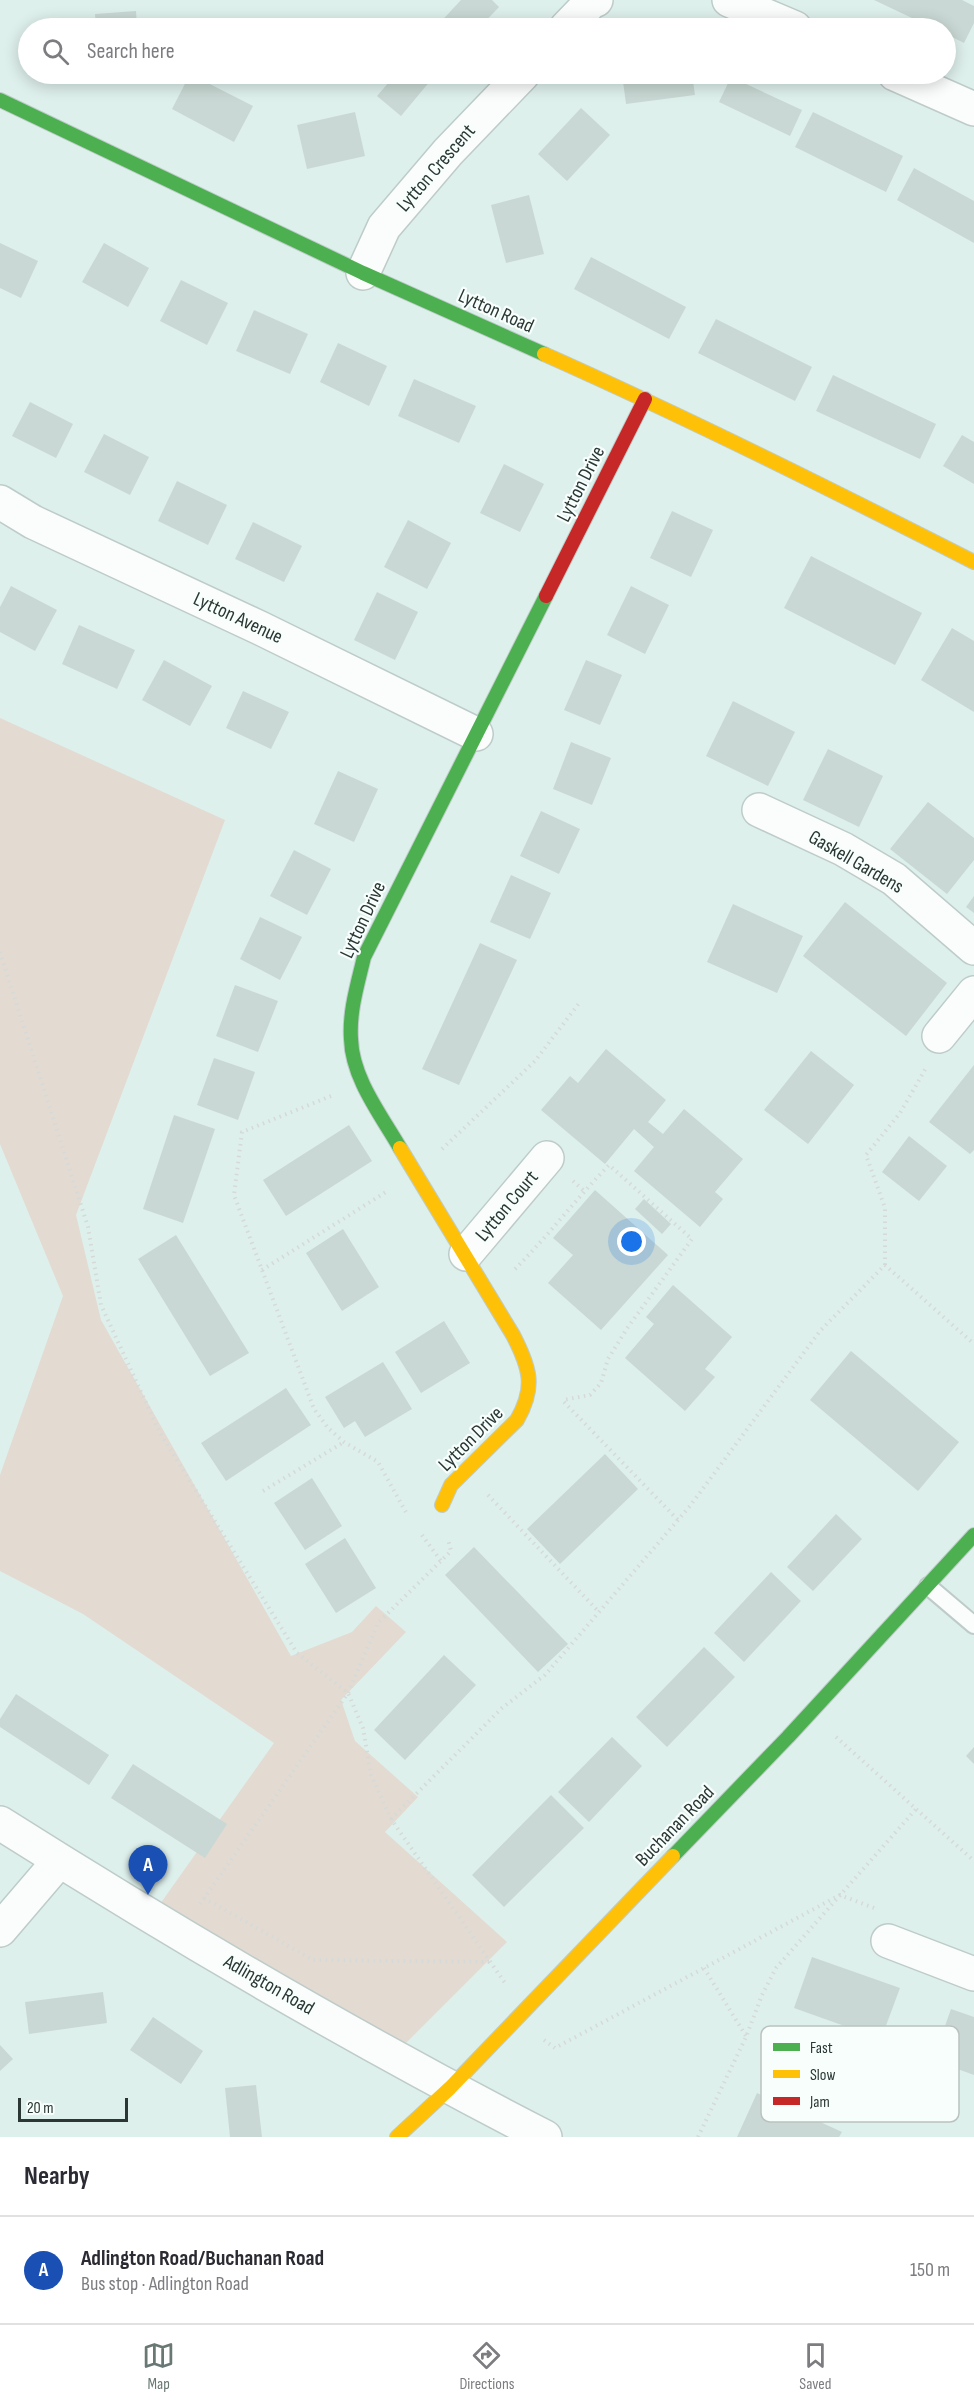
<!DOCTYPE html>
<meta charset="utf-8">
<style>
body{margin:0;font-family:"Sofia Sans Condensed",sans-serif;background:#f2f2f3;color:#2b2b33}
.scale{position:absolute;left:18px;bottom:15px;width:110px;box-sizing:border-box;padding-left:6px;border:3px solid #2a3734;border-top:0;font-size:16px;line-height:21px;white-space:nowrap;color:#2a3734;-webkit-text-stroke:4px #f7fefc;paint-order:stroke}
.you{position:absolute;left:632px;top:1242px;width:21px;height:21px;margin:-15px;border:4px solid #fff;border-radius:50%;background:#1a73e8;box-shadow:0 0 0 9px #1a73e833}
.badge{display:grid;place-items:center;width:39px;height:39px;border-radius:50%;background:#697874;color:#fff;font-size:20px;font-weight:700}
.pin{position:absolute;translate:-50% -50px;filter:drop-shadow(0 2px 3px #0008)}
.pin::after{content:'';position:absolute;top:32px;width:21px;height:18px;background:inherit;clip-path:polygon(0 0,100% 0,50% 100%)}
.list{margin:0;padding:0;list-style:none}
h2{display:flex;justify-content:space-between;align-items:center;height:78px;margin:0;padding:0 24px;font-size:26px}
h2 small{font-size:20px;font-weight:400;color:#7c7c81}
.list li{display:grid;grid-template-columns:39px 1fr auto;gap:18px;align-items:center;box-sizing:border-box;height:108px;padding:0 24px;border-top:2px solid #e1e1e2}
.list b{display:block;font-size:22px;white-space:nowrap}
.list p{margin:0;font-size:20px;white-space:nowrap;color:#7c7c81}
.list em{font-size:20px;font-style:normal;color:#7c7c81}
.icon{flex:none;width:33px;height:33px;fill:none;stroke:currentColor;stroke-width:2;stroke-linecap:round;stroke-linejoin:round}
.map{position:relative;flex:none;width:974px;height:2137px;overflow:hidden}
.search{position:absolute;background:#fff;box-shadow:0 3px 15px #0003;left:18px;right:18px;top:18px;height:66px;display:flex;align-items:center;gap:15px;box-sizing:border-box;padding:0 21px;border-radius:33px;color:#7c7c81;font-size:22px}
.sheet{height:186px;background:#fff}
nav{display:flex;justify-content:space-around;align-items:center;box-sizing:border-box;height:84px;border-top:2px solid #e1e1e2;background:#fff;font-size:16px;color:#7c7c81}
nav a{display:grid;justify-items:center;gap:3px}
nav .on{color:#697874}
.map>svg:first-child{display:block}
.green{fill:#e3dad2}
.building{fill:#c9d8d4}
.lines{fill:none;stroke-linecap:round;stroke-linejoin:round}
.lane-casing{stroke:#beccc9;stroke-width:20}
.street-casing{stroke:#beccc9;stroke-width:36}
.fast-casing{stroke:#beccc9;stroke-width:16}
.slow-casing{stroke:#beccc9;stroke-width:16}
.jam-casing{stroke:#beccc9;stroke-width:16}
.path{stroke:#d5dad8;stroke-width:4;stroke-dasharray:1.5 4.5;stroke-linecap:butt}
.lane{stroke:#fafdfc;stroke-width:16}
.street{stroke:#fafdfc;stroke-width:33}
.fast{stroke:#4caf50;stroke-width:14}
.slow{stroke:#ffc107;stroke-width:14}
.jam{stroke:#c62828;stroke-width:14}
.labels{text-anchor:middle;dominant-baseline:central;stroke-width:4.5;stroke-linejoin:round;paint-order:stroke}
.street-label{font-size:20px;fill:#2a3734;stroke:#f7fefc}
.key{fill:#f7fefc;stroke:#bac2c0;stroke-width:1.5}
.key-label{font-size:16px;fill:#2a3734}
</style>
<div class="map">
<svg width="974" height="2137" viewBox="0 0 974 2137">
<rect width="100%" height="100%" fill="#def0ec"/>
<polygon class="green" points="0,718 225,820 76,1215 101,1320 291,1656 352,1632 376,1606 406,1632 341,1700 355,1741 418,1797 385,1832 507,1942 397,2052 153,1914 274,1743 83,1614 0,1571 0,1475 63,1296 0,1144"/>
<g class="building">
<polygon points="461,0 492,0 499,7 479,28 435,28"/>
<polygon points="874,0 962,0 974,6 974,23 964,43 946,34 946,28 933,28"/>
<polygon points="136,11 137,28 96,28 95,14"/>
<polygon points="190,74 253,106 234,142 172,109"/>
<polygon points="396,74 436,74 401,116 377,96"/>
<polygon points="622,74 692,74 695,95 626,104"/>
<polygon points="731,77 802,110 790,136 719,102"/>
<polygon points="581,108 610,135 567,181 538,154"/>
<polygon points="355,112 365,156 307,169 297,125"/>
<polygon points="813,112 903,156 886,192 795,147"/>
<polygon points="914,168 974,201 974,243 897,200"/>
<polygon points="529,195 544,254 506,263 491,205"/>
<polygon points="0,243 38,261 21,298 0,288"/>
<polygon points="104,243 149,268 128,307 82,282"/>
<polygon points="591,257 686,307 669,339 574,289"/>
<polygon points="181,280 228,303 207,345 160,321"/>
<polygon points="254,310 308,334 290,374 236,351"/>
<polygon points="716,319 812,367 795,401 698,353"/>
<polygon points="338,343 387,366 369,406 320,382"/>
<polygon points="833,375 936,424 920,459 816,411"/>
<polygon points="414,379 476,406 459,443 398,416"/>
<polygon points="30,402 73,424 56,458 12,436"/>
<polygon points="104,434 149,457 130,495 84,472"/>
<polygon points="962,435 974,442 974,484 943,466"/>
<polygon points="504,464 544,484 520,532 480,513"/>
<polygon points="177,481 227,505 208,545 158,521"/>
<polygon points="672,511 713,530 691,577 650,558"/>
<polygon points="408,520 451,543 427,589 384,567"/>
<polygon points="253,522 302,546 284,582 235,559"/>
<polygon points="811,556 922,613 895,665 784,608"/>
<polygon points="11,586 57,610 35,651 0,632 0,607"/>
<polygon points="631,586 669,605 645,654 607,635"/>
<polygon points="377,592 418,612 395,660 354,640"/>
<polygon points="79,625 135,650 117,689 62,664"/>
<polygon points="952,628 974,641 974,712 921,680"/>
<polygon points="164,660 212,686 190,726 142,700"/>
<polygon points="586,660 622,675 600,725 564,710"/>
<polygon points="243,691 289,712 271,749 226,728"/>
<polygon points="733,701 795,732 768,786 706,756"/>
<polygon points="571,742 611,758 592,805 553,789"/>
<polygon points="828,749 883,776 859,827 803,800"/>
<polygon points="338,771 378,789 354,842 314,824"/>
<polygon points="928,802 974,838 974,860 947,894 890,849"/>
<polygon points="541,811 580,829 559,874 520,856"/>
<polygon points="294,850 331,869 307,915 270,896"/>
<polygon points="511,875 551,893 530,939 490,922"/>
<polygon points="974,896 974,913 966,907"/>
<polygon points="845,902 947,983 906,1036 803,956"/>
<polygon points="733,904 803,936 777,993 707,962"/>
<polygon points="260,917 302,937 280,980 240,959"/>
<polygon points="480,943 517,960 459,1085 422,1069"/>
<polygon points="235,985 278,1001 258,1052 216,1036"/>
<polygon points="606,1049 666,1100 648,1122 663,1134 684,1109 743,1159 715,1192 723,1199 700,1227 634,1171 654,1147 634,1129 605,1164 541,1110 570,1076 578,1083"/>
<polygon points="811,1051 854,1085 808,1144 764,1110"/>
<polygon points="214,1058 255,1072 238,1120 197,1105"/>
<polygon points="974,1065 974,1150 970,1154 929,1122"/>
<polygon points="174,1115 215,1129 183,1223 143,1209"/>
<polygon points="349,1125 372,1161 286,1216 263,1180"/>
<polygon points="909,1136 947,1166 919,1201 882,1172"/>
<polygon points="595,1190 668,1255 601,1330 548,1283 573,1255 553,1238"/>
<polygon points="644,1199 671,1224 662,1234 635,1209"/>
<polygon points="343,1229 379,1287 342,1311 306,1253"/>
<polygon points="176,1235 249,1353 210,1376 138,1259"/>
<polygon points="673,1285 732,1337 705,1369 715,1377 685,1411 625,1358 654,1324 646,1317"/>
<polygon points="444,1321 470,1363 421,1393 395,1352"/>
<polygon points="851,1351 959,1442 918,1491 810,1400"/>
<polygon points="383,1362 412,1409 365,1437 355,1421 344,1428 325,1397"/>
<polygon points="286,1388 311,1425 226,1481 201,1443"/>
<polygon points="605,1454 638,1489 560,1564 527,1529"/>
<polygon points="312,1478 342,1526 305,1550 274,1503"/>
<polygon points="836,1514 862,1539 813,1591 787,1567"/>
<polygon points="345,1538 376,1588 336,1613 305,1564"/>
<polygon points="474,1547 568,1644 538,1672 445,1575"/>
<polygon points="771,1572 801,1601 744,1662 714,1633"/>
<polygon points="704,1647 735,1677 667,1747 636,1717"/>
<polygon points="444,1655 476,1685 405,1760 374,1730"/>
<polygon points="16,1694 109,1755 89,1785 0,1727 0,1719"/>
<polygon points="612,1737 642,1766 589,1822 558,1792"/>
<polygon points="974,1747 974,1764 966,1756"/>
<polygon points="133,1764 227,1824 205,1858 111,1798"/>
<polygon points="551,1795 584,1828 504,1907 472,1875"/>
<polygon points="812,1957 900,1988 881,2039 794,2008"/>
<polygon points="103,1992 107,2023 29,2034 25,2002"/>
<polygon points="951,2009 974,2017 974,2075 933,2060"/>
<polygon points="153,2017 203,2051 181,2084 130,2050"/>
<polygon points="0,2045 13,2059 0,2071"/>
<polygon points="256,2085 262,2137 230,2137 225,2088"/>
<polygon points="757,2093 842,2132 839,2137 737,2137"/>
</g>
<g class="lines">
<defs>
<polyline id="lane" points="928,1586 974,1625"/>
<g id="street">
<polyline points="729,0 795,28"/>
<polyline points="566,28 591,2 596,0"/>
<polyline points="895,74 974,109"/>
<polyline points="363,273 384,227 448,152 523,74"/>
<polyline points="0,502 33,522 260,628 476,734"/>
<polyline points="759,810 843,849 894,879 974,948"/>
<polyline points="939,1036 974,993"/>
<polyline points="466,1254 547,1158"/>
<path d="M 0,1823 C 177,1935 358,2041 545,2137"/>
<polyline points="0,1930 59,1861"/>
<polyline points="888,1941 974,1974"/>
</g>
<g id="fast">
<polyline points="0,100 363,273 544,354"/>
<path d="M 400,1148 C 381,1115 352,1078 351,1039 C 349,1011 358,983 364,957 L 546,596"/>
<polyline points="673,1856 788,1737 974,1535"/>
</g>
<g id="slow">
<path d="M 544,354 C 690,419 832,490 974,562"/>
<path d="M 400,1148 L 513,1335 C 530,1368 536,1387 517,1420 L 451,1485 L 442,1505"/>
<polyline points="397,2137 450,2088 673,1856"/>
</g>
<polyline id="jam" points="546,596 645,399"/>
</defs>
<use href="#lane" class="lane-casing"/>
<use href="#street" class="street-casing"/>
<use href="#fast" class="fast-casing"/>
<use href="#slow" class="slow-casing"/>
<use href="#jam" class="jam-casing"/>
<g class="path">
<polyline points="0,952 88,1227 101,1305 160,1433 297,1653 348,1693 363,1728 371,1775 391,1819 505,1983"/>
<polyline points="331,1096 242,1132 234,1195 314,1409 328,1428 344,1442 378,1462 407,1514"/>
<polyline points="442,1149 535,1061 580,1002"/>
<polyline points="573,1181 584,1191"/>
<polyline points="885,1265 885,1208 866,1155 900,1113 926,1068"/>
<path d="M 515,1269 C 548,1236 576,1199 609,1165 L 692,1239 L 628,1327 L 608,1359 L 601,1383 L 590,1395 L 563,1400"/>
<polyline points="262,1270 386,1192"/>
<polyline points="564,1402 678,1520"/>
<polyline points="263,1491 344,1442"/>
<polyline points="488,1495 599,1612"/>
<polyline points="422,1535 441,1561"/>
<polyline points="836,1737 974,1861"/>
<polyline points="391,1819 502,1708 545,1675 690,1506 820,1331 885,1265 974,1344"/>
<polyline points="204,1898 313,1960 490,1962"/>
<polyline points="200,1904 348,1693 378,1623 451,1551 448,1539"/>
<polyline points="704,1968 746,2036"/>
<polyline points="544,2040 555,2048 840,1895 874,1908"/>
<polyline points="698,2137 746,2037 762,1995 776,1968 916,1809"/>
</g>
<use href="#lane" class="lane"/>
<use href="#street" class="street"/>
<use href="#fast" class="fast"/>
<use href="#slow" class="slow"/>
<use href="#jam" class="jam"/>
</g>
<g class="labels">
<g class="street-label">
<text transform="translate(436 168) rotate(-49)">Lytton Crescent</text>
<text transform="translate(496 311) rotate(24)">Lytton Road</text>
<text transform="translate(581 484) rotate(-63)">Lytton Drive</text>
<text transform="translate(238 618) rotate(25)">Lytton Avenue</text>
<text transform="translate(856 862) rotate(30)">Gaskell Gardens</text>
<text transform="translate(363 920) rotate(-65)">Lytton Drive</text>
<text transform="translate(507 1206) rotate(-50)">Lytton Court</text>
<text transform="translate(471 1439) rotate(-45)">Lytton Drive</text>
<text transform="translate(675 1826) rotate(-46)">Buchanan Road</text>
<text transform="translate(269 1985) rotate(30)">Adlington Road</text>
</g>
</g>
<rect x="761" y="2026" width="198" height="96" rx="9" class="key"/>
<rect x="773" y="2043" width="27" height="8" fill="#4caf50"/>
<rect x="773" y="2070" width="27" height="8" fill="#ffc107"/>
<rect x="773" y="2097" width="27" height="8" fill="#c62828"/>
<g class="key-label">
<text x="810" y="2053">Fast</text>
<text x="810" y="2080">Slow</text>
<text x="810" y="2107">Jam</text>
</g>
</svg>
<div class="scale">20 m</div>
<div class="you"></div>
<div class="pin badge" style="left:148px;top:1895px;background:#1a4fb4">A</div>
<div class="search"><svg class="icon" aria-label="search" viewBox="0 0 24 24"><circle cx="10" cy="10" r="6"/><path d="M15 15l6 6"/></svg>Search here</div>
</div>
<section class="sheet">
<h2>Nearby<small></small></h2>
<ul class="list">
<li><span class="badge" style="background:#1a4fb4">A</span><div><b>Adlington Road/Buchanan Road</b><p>Bus stop · Adlington Road</p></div><em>150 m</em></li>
</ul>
</section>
<nav>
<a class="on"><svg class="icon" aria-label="map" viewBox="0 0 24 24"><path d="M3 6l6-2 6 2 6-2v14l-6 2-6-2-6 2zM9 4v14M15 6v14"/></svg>Map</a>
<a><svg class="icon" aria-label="directions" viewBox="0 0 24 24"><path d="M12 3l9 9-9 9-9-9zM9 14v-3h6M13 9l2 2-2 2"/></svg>Directions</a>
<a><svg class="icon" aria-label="saved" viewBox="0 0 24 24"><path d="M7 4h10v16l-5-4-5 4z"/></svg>Saved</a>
</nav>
